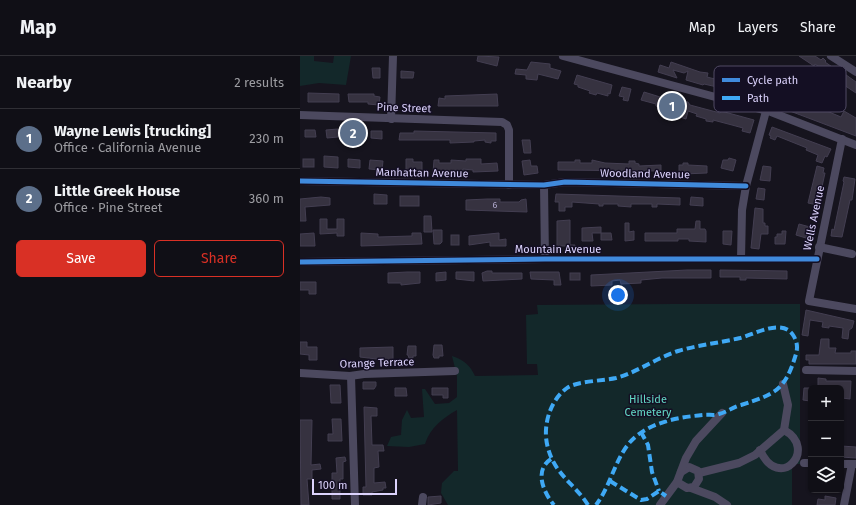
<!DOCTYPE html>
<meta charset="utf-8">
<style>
body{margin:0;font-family:"Fira Sans",sans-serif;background:#19181f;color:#f1f3f6}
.controls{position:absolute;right:12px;bottom:12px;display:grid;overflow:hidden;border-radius:6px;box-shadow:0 1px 3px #0004}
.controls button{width:36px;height:36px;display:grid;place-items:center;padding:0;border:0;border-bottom:1px solid #302f35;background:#100f16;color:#f1f3f6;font:20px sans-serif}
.scale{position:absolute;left:12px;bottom:10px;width:85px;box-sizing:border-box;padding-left:4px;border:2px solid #dcd3fd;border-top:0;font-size:11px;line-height:14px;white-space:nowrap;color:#dcd3fd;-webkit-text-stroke:3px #140f23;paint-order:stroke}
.you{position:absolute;left:318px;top:239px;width:14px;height:14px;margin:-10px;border:3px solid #fff;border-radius:50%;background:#1a73e8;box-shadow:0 0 0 6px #1a73e833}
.badge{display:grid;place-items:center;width:26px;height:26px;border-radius:50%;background:#d93025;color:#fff;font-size:13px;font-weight:700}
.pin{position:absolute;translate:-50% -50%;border:2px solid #fff;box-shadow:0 1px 4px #0006}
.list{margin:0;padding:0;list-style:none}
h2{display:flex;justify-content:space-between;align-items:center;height:52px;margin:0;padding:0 16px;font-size:17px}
h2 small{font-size:13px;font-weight:400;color:#9c9ca1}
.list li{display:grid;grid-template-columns:26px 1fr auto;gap:12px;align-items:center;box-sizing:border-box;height:60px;padding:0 16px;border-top:1px solid #302f35}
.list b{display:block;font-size:15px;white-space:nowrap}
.list p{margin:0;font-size:13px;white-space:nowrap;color:#9c9ca1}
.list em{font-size:13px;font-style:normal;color:#9c9ca1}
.actions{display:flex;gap:8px;padding:12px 16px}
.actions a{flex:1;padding:9px 0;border:1px solid #d93025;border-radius:6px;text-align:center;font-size:14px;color:#d93025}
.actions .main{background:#d93025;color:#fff}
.icon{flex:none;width:22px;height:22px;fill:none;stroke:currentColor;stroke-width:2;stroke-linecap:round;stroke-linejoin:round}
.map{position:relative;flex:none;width:556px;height:449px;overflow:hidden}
header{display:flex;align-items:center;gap:24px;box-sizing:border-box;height:56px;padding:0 20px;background:#100f16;border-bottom:1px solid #302f35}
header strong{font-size:19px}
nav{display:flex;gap:22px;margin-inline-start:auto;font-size:14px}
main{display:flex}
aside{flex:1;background:#100f16}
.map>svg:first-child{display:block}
.green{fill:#13282a}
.building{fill:#363240;stroke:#433e51}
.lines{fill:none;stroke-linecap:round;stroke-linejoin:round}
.minor{stroke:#4c495f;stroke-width:8}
.quiet{stroke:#3fa9f5;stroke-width:4;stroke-dasharray:8 4;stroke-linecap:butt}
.cycleway-casing{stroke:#140f23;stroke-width:8}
.cycleway{stroke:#408adc;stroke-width:5}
.labels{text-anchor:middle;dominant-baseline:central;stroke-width:3;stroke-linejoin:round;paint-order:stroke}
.number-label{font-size:9px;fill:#b2abce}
.street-label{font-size:11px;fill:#dcd3fd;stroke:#140f23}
.park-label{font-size:11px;fill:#63d9c6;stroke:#140f23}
.key{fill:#140f23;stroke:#504a64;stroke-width:1}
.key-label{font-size:11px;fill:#dcd3fd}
</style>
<header>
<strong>Map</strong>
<nav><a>Map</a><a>Layers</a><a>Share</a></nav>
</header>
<main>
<aside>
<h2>Nearby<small>2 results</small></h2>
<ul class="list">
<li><span class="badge" style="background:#5c6f8a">1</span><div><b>Wayne Lewis [trucking]</b><p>Office · California Avenue</p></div><em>230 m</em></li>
<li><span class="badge" style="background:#5c6f8a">2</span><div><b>Little Greek House</b><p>Office · Pine Street</p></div><em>360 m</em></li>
</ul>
<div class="actions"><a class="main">Save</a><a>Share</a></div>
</aside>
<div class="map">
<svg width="556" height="449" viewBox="0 0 556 449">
<rect width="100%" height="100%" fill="#16141e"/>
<g class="green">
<polygon points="0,0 14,0 14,5 33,7 34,0 51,0 46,29 19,27 0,30"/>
<path d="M 374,248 L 500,248 L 500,408 L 492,408 L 492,449 L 148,449 L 141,437 L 142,427 L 154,415 L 158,415 L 157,354 C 143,362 130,372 125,388 L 109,391 L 87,390 L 91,381 L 101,379 L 102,364 L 107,354 L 111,362 L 124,361 L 122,333 L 125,333 L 135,348 L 149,347 L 157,341 L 157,320 L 152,300 C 164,304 170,309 175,320 L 238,319 L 237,308 L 227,308 L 226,259 L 238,258 L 237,249 Z"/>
</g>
<g class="building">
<polygon points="178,0 199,1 197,10 177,5"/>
<polygon points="499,0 515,0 521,4 523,2 526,5 525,6 541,17 542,16 556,26 556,37 535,23 531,25 524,20 525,15 515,8 514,10"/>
<polygon points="231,6 250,8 250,12 261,15 258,23 238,18 237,24 226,23 226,19 215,18 216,13 227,14"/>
<polygon points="371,6 400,16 408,17 407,21 419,24 417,31 404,28 403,29 386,24 388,15 384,17 373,14 377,22 358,16 360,9 369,12"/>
<polygon points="72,12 80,12 80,22 73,22"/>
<polygon points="101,15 114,16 113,22 101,22"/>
<polygon points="277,19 312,29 310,38 308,37 308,40 297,37 296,39 289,37 290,35 278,31 278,29 274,28"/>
<polygon points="429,24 438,30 438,28 489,44 492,40 502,44 509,46 508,49 522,55 522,53 541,61 544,55 556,62 556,80 474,49 475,47 431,36 425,32"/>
<polygon points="322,31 331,33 328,45 323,44 324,41 319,40"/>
<polygon points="344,36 370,44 373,42 384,45 388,46 390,49 420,57 421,55 454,64 450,77 442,75 443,72 432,69 413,64 413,66 406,65 406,63 396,60 397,58 388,55 386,63 380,61 380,59 360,53 361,52 356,50 356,48 341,44"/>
<polygon points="8,37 39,38 39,46 8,46"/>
<polygon points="48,38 74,38 74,40 80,41 79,49 68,48 68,46 49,46"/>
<polygon points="197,38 198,50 138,50 139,42 145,43 145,40"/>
<polygon points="472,71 531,93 527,101 525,100 522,107 516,105 518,99 506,94 507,92 477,80 475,84 470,82 471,80 469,79"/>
<polygon points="38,73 38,81 27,82 26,74"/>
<polygon points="5,74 15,74 16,81 5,81"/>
<polygon points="47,74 59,74 59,82 48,82"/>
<polygon points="71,75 82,75 82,83 71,82"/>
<polygon points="114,75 196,77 196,85 191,85 191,87 185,86 185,84 174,85 174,86 150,87 150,84 99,84 100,77 114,77"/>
<polygon points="222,84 230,84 231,97 224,97"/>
<polygon points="24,100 38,101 38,112 24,111"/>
<polygon points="429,102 436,104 433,115 421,112 423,104 428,104"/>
<rect x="3" y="103" width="11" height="8"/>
<polygon points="48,103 60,104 60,112 48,111"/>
<polygon points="106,103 113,103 113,106 122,106 122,114 106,114"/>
<polygon points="166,103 181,103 181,108 197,107 198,115 173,116 173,114 163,113 163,115 133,117 134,104 139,104 139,107 151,107 151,104 166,105"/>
<polygon points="70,104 83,105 82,114 69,113"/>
<polygon points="230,104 231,110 237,110 238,117 224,119 222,105"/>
<polygon points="275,104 280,104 280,107 292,107 292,104 305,107 329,108 329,105 335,105 335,107 339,108 339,110 361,109 361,115 258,114 258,106 275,106"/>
<polygon points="383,107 388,107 388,109 407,110 407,117 383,118 383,116 379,116 379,109 383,109"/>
<polygon points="463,110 471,111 470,125 460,124"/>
<polygon points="517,110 524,112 523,117 525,117 518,149 508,147"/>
<polygon points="544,121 555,123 552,144 550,144 542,181 531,180 532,173 534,174 544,126 543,125"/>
<polygon points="458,132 465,133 464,144 456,143"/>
<polygon points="74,138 87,139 87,148 74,148"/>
<polygon points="256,138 380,142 380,149 357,148 357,151 352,151 352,148 331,148 331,151 318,150 318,148 303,148 303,150 299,150 299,148 272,146 272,151 265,151 265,155 259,155 259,146 255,146"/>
<rect x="100" y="140" width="19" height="10"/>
<polygon points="21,141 30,142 30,149 5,151 6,165 0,165 0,143"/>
<polygon points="391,141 403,142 403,150 390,149"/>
<polygon points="187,143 200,143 200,146 219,146 221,144 226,143 227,156 166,154 166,144"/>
<polygon points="455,152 463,153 463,167 465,167 465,170 468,170 468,178 461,178 459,193 451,192"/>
<polygon points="124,160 131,160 132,176 124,176"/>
<polygon points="20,163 27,163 27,173 37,173 37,163 44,163 44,180 37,180 37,177 20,178"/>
<polygon points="270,164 270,189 275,189 275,194 269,195 269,190 257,190 257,165"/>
<polygon points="396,165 400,165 400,173 405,173 406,175 406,186 389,185 389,183 378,183 378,185 345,185 345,177 377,177 377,173 395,173"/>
<polygon points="325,167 329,167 329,176 334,175 334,184 325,185"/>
<polygon points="499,168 510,171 506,182 496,179"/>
<polygon points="301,171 301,177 311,177 312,184 301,184 301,177 292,177 293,185 282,185 282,172"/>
<polygon points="133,174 142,174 142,186 140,188 134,188"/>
<polygon points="423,175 432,175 431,189 423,188"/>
<polygon points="482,175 486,175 485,188 475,188 475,181 477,181 477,178 482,178"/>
<polygon points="14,177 15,190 0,190 0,178"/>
<polygon points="61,177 78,178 78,181 112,180 112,177 121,177 122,188 61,190"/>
<polygon points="199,177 199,184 206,183 206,190 190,190 190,186 169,189 169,180"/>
<rect x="151" y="179" width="8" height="10"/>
<polygon points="387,214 411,214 411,222 362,222 341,224 341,227 321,228 320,224 312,225 312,229 291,230 291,219"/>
<polygon points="420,214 487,215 487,223 446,222 446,224 440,224 440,221 420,221"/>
<polygon points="187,215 192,215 192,217 222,217 222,223 183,225 182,217"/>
<polygon points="107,216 120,216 120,227 101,229 101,227 88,227 88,217"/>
<polygon points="146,216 146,224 136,225 136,217"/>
<polygon points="156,216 174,216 174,225 156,223"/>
<polygon points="230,216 259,216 261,229 254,229 254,224 231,223"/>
<rect x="270" y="217" width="10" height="7"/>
<polygon points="0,226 16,226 16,238 9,238 9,234 0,234"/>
<polygon points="506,254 554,265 552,272 549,274 548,283 542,282 543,272 529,270 529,272 522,271 523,266 510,264 508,280 502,279"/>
<polygon points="521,283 529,283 529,292 536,292 535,297 551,297 551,295 556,295 556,308 509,308 509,304 506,304 506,299 519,299"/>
<polygon points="0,286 7,286 7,291 17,291 17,304 9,304 9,299 0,298"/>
<polygon points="134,289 142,289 143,300 139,300 139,302 134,302 133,299"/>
<polygon points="108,290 116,290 116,300 113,300 113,302 109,302 108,299 107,299"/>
<polygon points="93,291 93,305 60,301 60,292"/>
<polygon points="518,322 526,323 526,325 551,325 550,343 542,342 543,332 518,332"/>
<polygon points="63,326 76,326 76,330 74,333 63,333"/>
<polygon points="30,329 40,329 41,347 31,347"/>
<polygon points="95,332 106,332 107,340 95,340"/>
<polygon points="132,332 148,332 148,342 143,342 143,339 132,339"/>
<polygon points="504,332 511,332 510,345 503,344"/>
<polygon points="64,351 77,352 77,360 71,360 72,389 83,389 84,395 78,395 79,411 74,412 74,427 85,426 86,432 83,432 83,434 72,436 72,439 63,439 63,431 66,431"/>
<polygon points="32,363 41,363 42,385 28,385 28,378 33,378"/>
<polygon points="0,364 12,364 11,409 20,408 21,413 12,414 12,423 7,423 9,449 1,449"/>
<polygon points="541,390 556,391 556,402 541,401"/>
<polygon points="45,401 46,405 43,406 43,423 40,423 40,443 32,443 32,417 37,417 36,402"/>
<polygon points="141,440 141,447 128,449 128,441"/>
<polygon points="525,440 536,442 535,449 517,449 518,443 525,444"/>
</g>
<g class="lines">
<g class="minor">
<polyline points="263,0 471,56 556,89"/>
<polyline points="531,0 556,16"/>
<polyline points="0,59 202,66 207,69 209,74 209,129"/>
<polyline points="91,63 93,0"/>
<polyline points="542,83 509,245 556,253"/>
<polyline points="0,125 244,129 265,126 446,130"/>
<polyline points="244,129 245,203"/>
<polyline points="519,191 552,198"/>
<polyline points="441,203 442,154 446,130 466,55"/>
<polyline points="0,206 245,203 517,203"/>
<polyline points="506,314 556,315"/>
<polyline points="0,317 50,320 64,318 155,315"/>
<polyline points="51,320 55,449"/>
<path d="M 460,394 C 479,437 519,393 484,374"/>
<polyline points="504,407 511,407"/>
<polyline points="541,408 556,408"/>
<polyline points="399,417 439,407 455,399 484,374 488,349 483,328"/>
<polyline points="377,426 387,432 394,431 399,423 398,415 389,411 381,416"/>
<polyline points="391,432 415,441 427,449"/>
<polyline points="122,449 123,441"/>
<polyline points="360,449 377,426 386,402 396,385 422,357"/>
<polyline points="544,449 552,408"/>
</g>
<g class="quiet">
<polyline points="341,376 348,389 352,416 359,435"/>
<path d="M 251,403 C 234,414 243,436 254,449"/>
<polyline points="310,425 341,444 347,443 359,435 366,440"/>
<path d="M 288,449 C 275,428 255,419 248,392 C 242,372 249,345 267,332 C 277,325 302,325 316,322 C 338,316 356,302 378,295 C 398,289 419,287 440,282 C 455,278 482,262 493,279 C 497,285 498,291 496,298 C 485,335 475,338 441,349 C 433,351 427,356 419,358 C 414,360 408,358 403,359 C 381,361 357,365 339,378 C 316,394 313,427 296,449"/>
</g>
<defs>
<g id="cycleway">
<polyline points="0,125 244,129 265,126 446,130"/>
<polyline points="0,206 245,203 517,203"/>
</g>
</defs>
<use href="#cycleway" class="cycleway-casing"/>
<use href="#cycleway" class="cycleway"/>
</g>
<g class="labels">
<g class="number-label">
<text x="195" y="149">6</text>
</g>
<g class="street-label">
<text transform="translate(104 52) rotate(2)">Pine Street</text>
<text transform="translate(122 117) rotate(1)">Manhattan Avenue</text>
<text transform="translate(345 118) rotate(1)">Woodland Avenue</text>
<text transform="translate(514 162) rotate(-78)">Wells Avenue</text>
<text x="258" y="193">Mountain Avenue</text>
<text transform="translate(77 307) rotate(-2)">Orange Terrace</text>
</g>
<g class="park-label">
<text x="348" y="343">Hillside<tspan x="348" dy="13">Cemetery</tspan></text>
</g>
</g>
<rect x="414" y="10" width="132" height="46" rx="6" class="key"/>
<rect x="422" y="22" width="18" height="4" fill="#408adc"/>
<rect x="422" y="40" width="18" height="4" fill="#3fa9f5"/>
<g class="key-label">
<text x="447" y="28">Cycle path</text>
<text x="447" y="46">Path</text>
</g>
</svg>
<div class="controls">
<button>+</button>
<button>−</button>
<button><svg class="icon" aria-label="layers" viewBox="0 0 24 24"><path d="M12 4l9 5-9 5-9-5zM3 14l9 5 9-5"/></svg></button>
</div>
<div class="scale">100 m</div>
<div class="you"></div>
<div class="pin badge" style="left:372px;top:50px;background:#5c6f8a">1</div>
<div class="pin badge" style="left:53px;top:77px;background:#5c6f8a">2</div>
</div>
</main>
